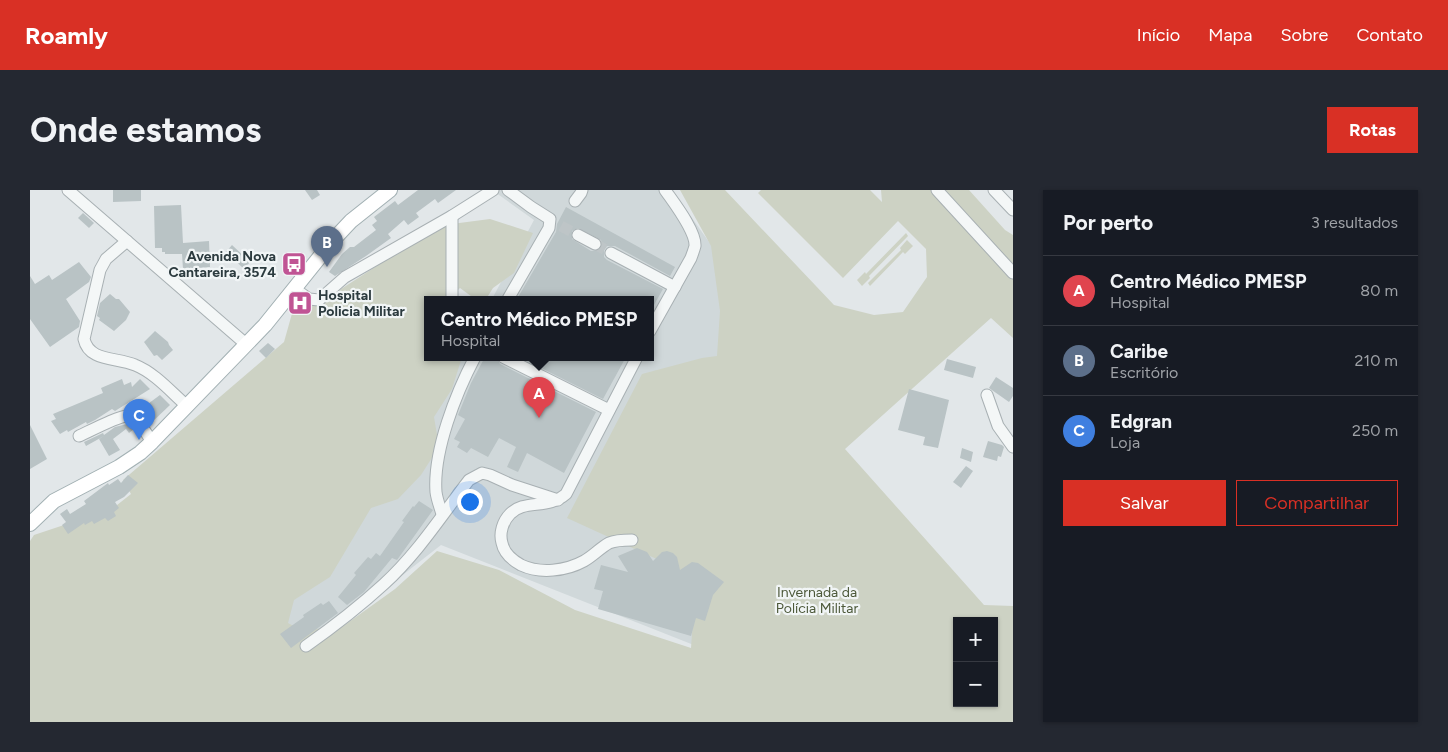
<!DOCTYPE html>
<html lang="pt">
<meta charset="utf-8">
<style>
body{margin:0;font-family:Figtree,sans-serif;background:#242831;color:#f1f3f6}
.controls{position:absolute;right:15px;bottom:15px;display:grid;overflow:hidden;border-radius:0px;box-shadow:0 1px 4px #0004}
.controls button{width:45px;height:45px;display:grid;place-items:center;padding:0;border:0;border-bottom:1px solid #363941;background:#171b24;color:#f1f3f6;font:25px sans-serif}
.you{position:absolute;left:439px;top:311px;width:18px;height:18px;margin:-12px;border:4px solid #fff;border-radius:50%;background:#1a73e8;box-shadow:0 0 0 8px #1a73e833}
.badge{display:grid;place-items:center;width:32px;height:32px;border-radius:50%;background:#d93025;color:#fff;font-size:16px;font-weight:700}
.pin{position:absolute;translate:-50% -41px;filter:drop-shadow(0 1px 2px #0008)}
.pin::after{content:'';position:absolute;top:26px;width:18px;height:15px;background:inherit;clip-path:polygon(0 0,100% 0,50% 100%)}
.popup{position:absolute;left:394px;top:106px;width:230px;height:65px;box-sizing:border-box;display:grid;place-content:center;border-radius:0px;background:#171b24;filter:drop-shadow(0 1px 4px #0005);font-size:16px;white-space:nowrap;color:#9ea1a6}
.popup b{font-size:19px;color:#f1f3f6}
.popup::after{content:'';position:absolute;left:50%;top:100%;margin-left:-10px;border:10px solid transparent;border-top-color:#171b24}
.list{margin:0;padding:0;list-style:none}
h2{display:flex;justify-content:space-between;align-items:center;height:65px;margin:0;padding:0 20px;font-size:21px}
h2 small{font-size:16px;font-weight:400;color:#9ea1a6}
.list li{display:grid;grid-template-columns:32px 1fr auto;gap:15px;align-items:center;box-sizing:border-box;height:70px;padding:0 20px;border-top:1px solid #363941}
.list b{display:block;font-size:19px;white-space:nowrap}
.list p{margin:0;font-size:16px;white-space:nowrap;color:#9ea1a6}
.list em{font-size:16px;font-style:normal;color:#9ea1a6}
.actions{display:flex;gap:10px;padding:15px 20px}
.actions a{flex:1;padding:11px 0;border:1px solid #d93025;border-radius:0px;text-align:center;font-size:18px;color:#d93025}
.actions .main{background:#d93025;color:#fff}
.map{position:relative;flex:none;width:983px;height:532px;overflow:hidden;border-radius:0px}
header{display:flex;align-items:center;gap:30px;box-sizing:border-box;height:70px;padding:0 25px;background:#d93025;color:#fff}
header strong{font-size:24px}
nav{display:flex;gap:28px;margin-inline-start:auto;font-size:18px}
.intro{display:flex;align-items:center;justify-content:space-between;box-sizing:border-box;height:120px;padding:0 30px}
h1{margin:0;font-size:35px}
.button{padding:12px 22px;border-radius:0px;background:#d93025;color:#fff;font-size:18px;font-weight:700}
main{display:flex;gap:30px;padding:0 30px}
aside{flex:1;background:#171b24;border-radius:0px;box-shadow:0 1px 4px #0004}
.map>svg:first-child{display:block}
.built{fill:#d0d8da}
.green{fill:#cdd2c4;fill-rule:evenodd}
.building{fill:#b9c3c5;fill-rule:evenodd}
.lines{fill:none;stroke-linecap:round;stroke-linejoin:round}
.minor-tunnel{stroke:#bec5c7;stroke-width:11;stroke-dasharray:11 5.5;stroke-linecap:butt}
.minor-casing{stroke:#a8b0b3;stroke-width:13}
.major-casing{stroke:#a2b0b3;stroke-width:16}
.minor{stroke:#f4f7f7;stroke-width:11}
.major{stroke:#fff;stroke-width:14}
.labels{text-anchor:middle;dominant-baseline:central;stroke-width:4.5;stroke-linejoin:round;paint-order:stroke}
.poi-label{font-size:14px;font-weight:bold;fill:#2c3b3f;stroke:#f1f5f6;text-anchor:end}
.park-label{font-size:14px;fill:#4d593a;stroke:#f1f5f6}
</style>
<header>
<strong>Roamly</strong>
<nav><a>Início</a><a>Mapa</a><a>Sobre</a><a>Contato</a></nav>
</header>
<div class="intro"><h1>Onde estamos</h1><a class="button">Rotas</a></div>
<main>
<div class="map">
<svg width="983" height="532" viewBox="0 0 983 532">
<rect width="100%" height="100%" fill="#e2e7e9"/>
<polygon class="built" points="462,0 642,0 689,66 692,198 704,371 689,465 411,355 260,473 206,406 431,167 620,167 620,109 462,109 504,30"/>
<g class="green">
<path d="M 650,0 L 695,0 L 804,115 L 844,125 L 873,122 L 897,87 L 896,59 L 868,31 L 813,88 L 728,3 L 731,0 L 840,0 L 852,12 L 851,0 L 939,0 L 975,40 L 983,45 L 983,148 L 961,128 L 815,259 L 954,415 L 983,416 L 983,532 L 0,532 L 0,351 L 4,345 L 82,319 L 101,304 L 93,290 L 254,152 L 263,120 L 288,114 L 376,57 L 414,35 L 460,29 L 503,43 L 484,83 L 463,98 L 456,109 L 445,109 L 430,98 L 418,109 L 398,109 L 398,167 L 432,167 L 422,199 L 404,227 L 407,245 L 405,263 L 391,285 L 368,309 L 341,318 L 300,387 L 264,410 L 258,433 L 271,440 L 312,437 L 365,399 L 407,361 L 469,380 L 545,420 L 661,458 L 666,387 L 537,328 L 612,184 L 672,168 L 687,166 L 690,121 L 681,56 ZM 927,431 L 964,431 L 964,513 L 927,513 Z"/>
<polygon points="876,43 878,46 839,86 840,88 832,96 827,90 835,82 836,84"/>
<polygon points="877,50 883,56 875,64 873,62 840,96 838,93 871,60 870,58"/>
</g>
<g class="building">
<polygon points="83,0 111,0 111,11 83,12"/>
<polygon points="275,0 287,0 290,5 282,10"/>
<polygon points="388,0 426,0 408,13 405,9 386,23 389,27 378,35 374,30 358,44 361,48 336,66 305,86 299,82 312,64 320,57 324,57 346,40 342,35 347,31 344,27 365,11 368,15"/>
<polygon points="151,15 153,53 179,51 180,77 153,79 152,64 135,64 135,62 132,62 132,58 125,58 124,16"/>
<path d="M 536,17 L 645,77 L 640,86 L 585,56 L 577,56 L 574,60 L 574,67 L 577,70 L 633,99 L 620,122 L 620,109 L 487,109 L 526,42 L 527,34 ZM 548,38 L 571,50 L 572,54 L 569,60 L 561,61 L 542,49 L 542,41 Z"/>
<polygon points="53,23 64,33 59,38 48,28"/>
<polygon points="202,55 220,72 214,79 196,62"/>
<polygon points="49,72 61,87 59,92 36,109 50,131 49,137 20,157 0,129 0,86 5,94 19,85 22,90"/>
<polygon points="80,104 86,109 89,109 100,122 96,130 84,141 69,130 70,128 67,126 70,113"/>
<polygon points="125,141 138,152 139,155 143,160 132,170 127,165 124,166 114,152"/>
<polygon points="238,153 245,159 236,168 229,161"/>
<polygon points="455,167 466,167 470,174 566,222 534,283 497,263 488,282 477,277 486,257 469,248 458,267 441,258 437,263 427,257 430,252 424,249 435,229 428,225 441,193"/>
<polygon points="489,167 596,167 573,209"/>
<polygon points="917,169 946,177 943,188 914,180"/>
<polygon points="966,187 983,198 983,206 979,212 959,198"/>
<polygon points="92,189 94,195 101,192 102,197 110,189 120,199 85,221 82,219 65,230 57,234 56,232 38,242 37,240 30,244 21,231 26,229 23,224 73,203 71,198"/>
<polygon points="879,199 919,210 908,258 893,255 895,247 868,240"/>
<polygon points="130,205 140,215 120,234 107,222"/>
<polygon points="97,234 104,239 99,243 96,239 83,249 90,260 79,266 69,249 74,246 56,256 54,252 73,243 74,245 85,237"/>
<polygon points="0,235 17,269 0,279"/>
<polygon points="958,251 972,255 974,257 971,267 968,266 967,271 953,267"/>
<polygon points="932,258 943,262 941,272 930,268"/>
<polygon points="936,276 943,281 931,298 923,292"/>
<polygon points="98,285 108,293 94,307 85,312 89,318 84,322 86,326 78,331 75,328 64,334 62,331 55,335 54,333 38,344 32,335 36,332 30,324 37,319 40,324 56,314 54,311 78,293 79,295 88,289 91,293"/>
<polygon points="389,311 403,320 367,370 362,368 334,402 317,415 308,407 326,385 324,383 338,367 341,369 346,363 350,366 374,332 372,331 383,316 384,317"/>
<polygon points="607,358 617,362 623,371 632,362 637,361 643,363 647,367 650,380 662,372 668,373 694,392 683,405 675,431 666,428 661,446 568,419 573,401 564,399 571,375 598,382 588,366"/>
<polygon points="299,411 308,423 261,458 250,444 274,427 273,425 291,413 293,415"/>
</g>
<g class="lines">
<g class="minor-tunnel">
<polyline points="531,36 548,45"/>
<polyline points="565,54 581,63"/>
</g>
<defs>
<g id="minor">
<polyline points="38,0 217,155"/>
<polyline points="907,0 983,83"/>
<polyline points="964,0 983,20"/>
<polyline points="545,11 551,3 552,0"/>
<polyline points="548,45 565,54"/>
<path d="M 97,51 L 76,69 L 70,80 L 54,149 C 59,172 87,167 105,175 C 125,183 141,202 157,216"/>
<polyline points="581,63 645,97"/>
<polyline points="265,99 279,109 289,110 315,87 422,26 463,0"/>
<polyline points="422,109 422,26"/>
<polyline points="478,109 519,38 520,29 501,17 478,0"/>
<path d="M 620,141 L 661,68 C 662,65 664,60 665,56 C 666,41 644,13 635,0"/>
<polyline points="473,167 579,220"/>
<polyline points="957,205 968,236 983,257"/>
<path d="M 49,246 C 58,242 90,225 98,226 C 108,228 117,244 122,252"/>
<path d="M 412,324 C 410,317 407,310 406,302 C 403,261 426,203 445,167"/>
<path d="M 602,350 C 594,350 586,350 579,353 C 570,358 563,366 554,371 C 536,381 510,384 491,375 C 482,370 474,363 472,353 C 469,343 473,331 480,324 C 494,309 518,320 536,304 L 607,167"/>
<path d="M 276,456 C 303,437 330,416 354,394 C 387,364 412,325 439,290 L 452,283 L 460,285 L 482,295 L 528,310"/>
</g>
<polyline id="major" points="0,334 24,311 89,277 110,263 122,252 235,135 305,48 321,31 360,0"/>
</defs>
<use href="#minor" class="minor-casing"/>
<use href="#major" class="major-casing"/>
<use href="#minor" class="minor"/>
<use href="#major" class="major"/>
</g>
<defs>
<symbol id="bus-square" viewBox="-11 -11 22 22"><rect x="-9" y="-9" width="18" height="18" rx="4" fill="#c05494" stroke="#f1f5f6"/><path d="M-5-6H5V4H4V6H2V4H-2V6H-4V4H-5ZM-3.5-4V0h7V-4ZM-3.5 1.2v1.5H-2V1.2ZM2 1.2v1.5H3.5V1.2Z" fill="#fff"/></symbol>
<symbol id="hospital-square" viewBox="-11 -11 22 22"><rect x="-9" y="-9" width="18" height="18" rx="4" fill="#c05494" stroke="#f1f5f6"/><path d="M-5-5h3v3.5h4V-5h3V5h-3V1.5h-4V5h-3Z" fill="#fff"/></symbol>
</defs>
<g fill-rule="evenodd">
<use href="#bus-square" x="250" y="60" width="28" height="28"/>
<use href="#hospital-square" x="256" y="99" width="28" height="28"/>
</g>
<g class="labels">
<g class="poi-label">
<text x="246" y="66">Avenida Nova<tspan x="246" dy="16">Cantareira, 3574</tspan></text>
<text x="288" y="105" text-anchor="start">Hospital<tspan x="288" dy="16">Policia Militar</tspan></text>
</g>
<g class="park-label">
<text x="787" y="402">Invernada da<tspan x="787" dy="16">Polícia Militar</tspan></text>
</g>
</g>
</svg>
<div class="controls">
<button>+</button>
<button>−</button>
</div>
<div class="you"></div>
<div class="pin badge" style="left:509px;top:228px;background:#e0444e">A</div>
<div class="popup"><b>Centro Médico PMESP</b>Hospital</div>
<div class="pin badge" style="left:297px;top:77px;background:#5c6f8a">B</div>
<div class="pin badge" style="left:109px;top:250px;background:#3f7fe0">C</div>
</div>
<aside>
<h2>Por perto<small>3 resultados</small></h2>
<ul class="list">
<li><span class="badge" style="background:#e0444e">A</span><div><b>Centro Médico PMESP</b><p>Hospital</p></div><em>80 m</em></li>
<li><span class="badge" style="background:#5c6f8a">B</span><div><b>Caribe</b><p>Escritório</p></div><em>210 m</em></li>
<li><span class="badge" style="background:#3f7fe0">C</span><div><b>Edgran</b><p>Loja</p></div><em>250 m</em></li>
</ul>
<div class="actions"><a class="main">Salvar</a><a>Compartilhar</a></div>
</aside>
</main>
